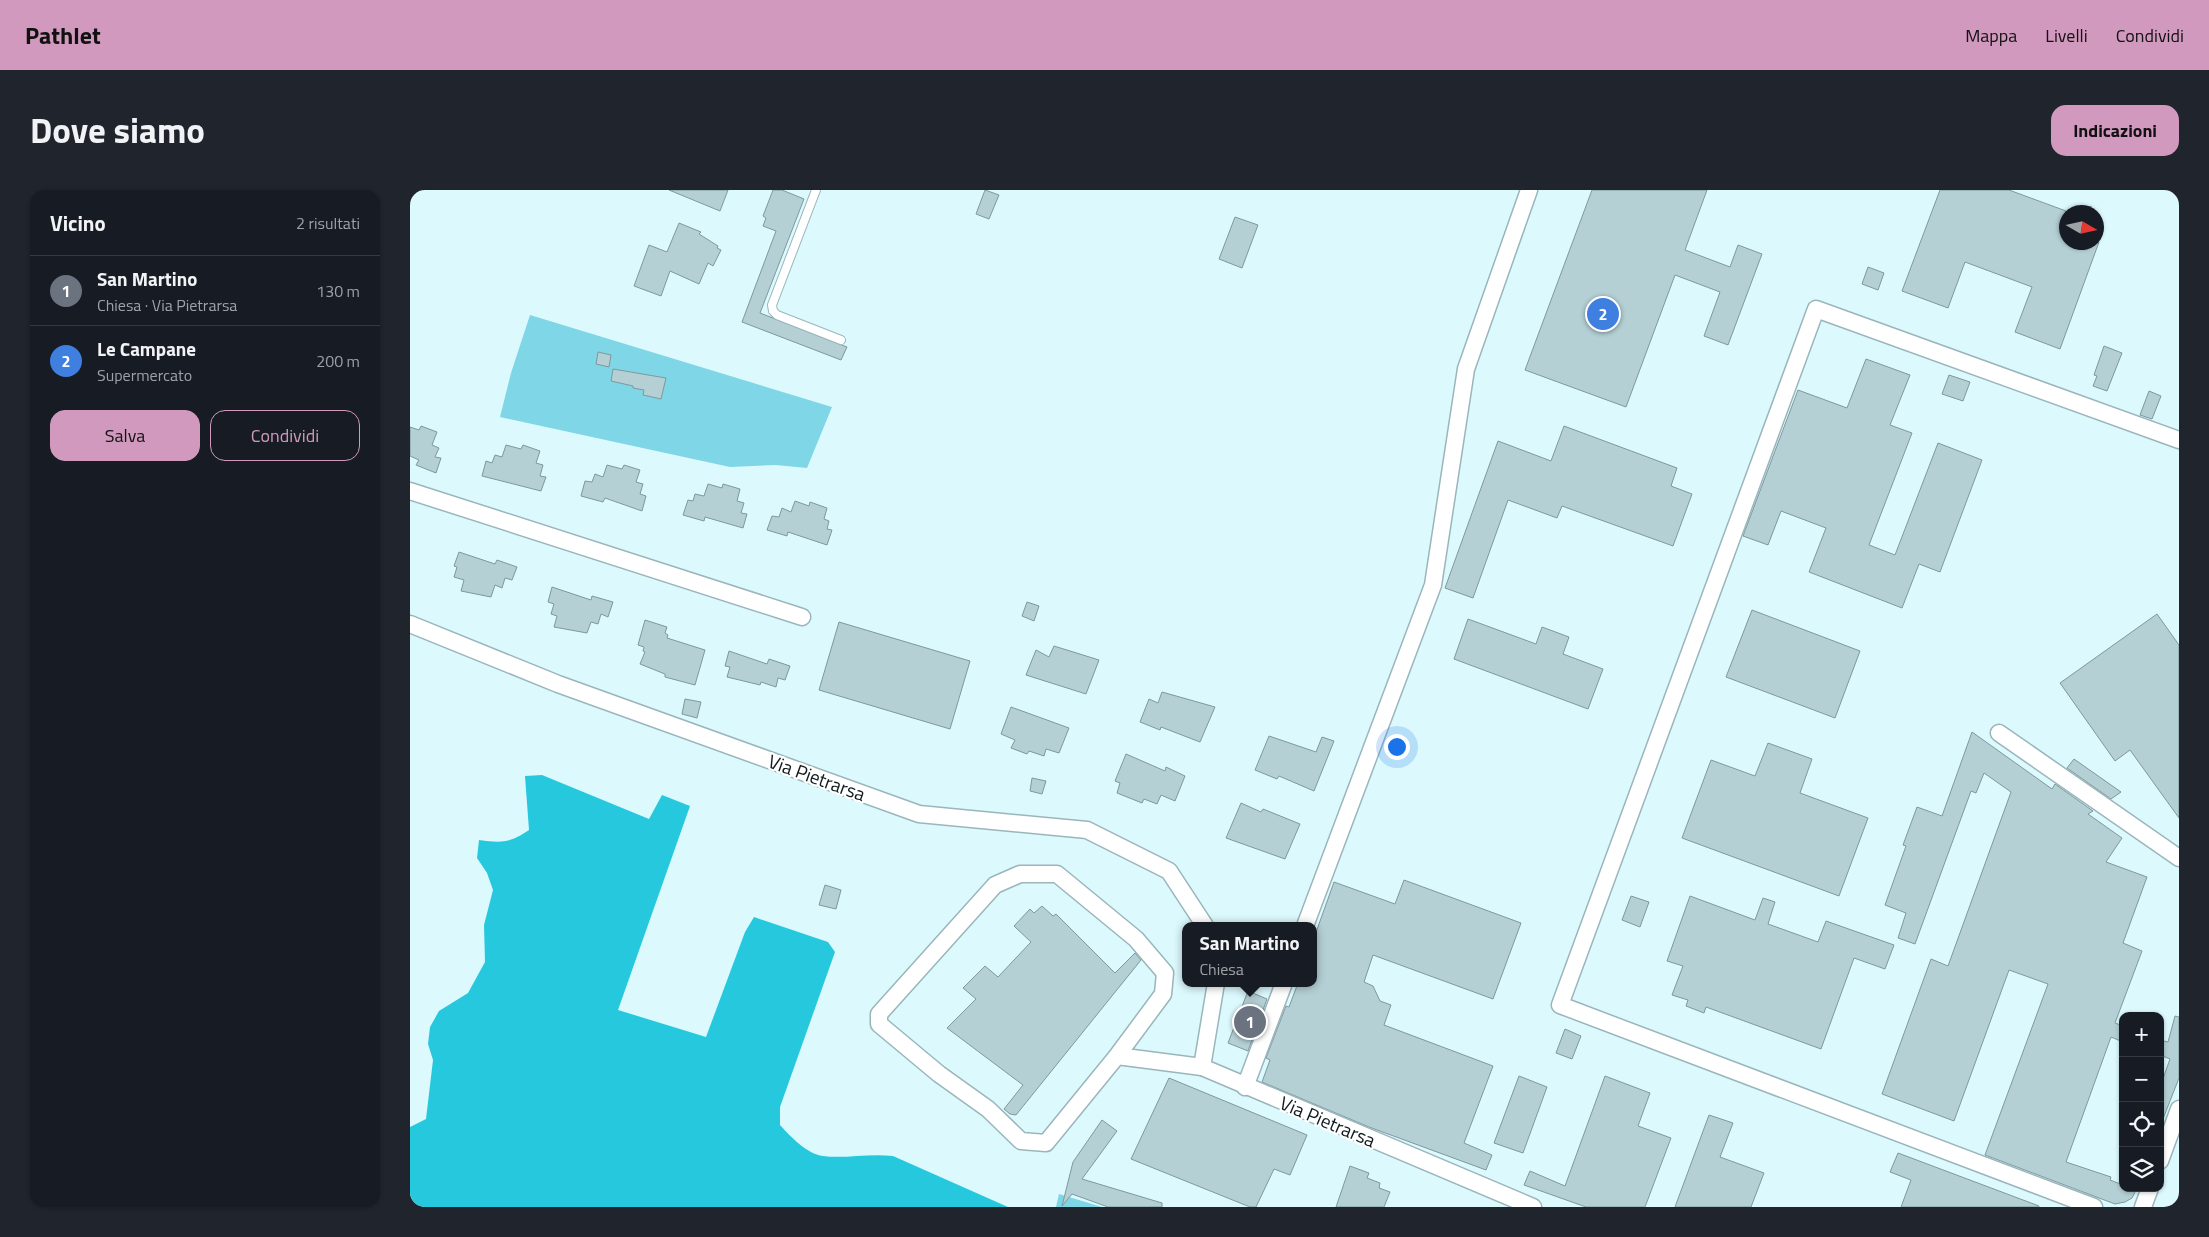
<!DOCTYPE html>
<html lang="it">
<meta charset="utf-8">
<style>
body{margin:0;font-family:"Titillium Web",sans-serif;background:#20242c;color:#f1f3f6}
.controls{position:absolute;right:15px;bottom:15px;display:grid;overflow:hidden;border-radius:10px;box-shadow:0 1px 4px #0004}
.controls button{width:45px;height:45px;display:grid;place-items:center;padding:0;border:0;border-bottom:1px solid #363941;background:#171b24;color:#f1f3f6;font:25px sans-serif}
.compass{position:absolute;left:1649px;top:15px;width:45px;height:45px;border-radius:50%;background:#171b24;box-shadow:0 1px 4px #0004;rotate:99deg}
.you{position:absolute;left:986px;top:556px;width:18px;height:18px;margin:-12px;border:4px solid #fff;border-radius:50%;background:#1a73e8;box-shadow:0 0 0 8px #1a73e833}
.badge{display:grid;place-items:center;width:32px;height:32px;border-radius:50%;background:#d199be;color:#fff;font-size:16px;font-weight:700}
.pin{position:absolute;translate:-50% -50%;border:2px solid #fff;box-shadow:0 1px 5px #0006}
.popup{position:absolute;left:772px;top:732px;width:135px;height:65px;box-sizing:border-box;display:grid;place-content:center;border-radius:10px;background:#171b24;filter:drop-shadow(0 1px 4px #0005);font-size:16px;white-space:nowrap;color:#9ea1a6}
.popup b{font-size:19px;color:#f1f3f6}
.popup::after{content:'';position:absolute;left:50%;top:100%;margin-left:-10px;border:10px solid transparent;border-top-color:#171b24}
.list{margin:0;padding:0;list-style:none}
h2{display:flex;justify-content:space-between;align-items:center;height:65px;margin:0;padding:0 20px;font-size:21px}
h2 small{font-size:16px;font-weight:400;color:#9ea1a6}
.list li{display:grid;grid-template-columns:32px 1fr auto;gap:15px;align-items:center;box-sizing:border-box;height:70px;padding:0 20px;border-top:1px solid #363941}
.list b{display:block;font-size:19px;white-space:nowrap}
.list p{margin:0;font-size:16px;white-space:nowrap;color:#9ea1a6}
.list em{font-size:16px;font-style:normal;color:#9ea1a6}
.actions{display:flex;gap:10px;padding:15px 20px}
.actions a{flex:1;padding:11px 0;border:1px solid #d199be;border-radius:15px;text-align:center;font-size:18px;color:#d199be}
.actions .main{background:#d199be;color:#111}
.icon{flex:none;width:28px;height:28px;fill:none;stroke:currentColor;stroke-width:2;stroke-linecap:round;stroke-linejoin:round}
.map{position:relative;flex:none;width:1769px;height:1017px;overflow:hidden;border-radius:15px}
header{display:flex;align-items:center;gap:30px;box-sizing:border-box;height:70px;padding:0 25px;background:#d199be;color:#111}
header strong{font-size:24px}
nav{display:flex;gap:28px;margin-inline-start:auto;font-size:18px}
.intro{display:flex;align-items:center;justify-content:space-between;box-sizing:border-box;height:120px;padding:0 30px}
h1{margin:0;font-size:35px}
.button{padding:12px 22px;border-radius:15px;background:#d199be;color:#111;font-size:18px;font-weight:700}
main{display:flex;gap:30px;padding:0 30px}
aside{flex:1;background:#171b24;border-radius:15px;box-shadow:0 1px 4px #0004}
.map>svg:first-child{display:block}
.green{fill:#7fd6e6}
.forest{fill:#26c8de}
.building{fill:#b4d0d5;stroke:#7e999d}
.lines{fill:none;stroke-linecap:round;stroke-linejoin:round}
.lane-casing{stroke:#9ab6bb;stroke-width:10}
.street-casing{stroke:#9ab6bb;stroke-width:19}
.lane{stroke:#fff;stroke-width:8}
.street{stroke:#fff;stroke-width:16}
.labels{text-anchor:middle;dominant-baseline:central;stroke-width:4.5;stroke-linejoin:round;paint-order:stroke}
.street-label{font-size:19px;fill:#0f1a1c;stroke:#fff}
</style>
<header>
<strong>Pathlet</strong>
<nav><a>Mappa</a><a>Livelli</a><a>Condividi</a></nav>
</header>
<div class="intro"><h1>Dove siamo</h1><a class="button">Indicazioni</a></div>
<main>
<aside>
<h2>Vicino<small>2 risultati</small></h2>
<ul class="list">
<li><span class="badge" style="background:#6b7280">1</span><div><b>San Martino</b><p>Chiesa · Via Pietrarsa</p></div><em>130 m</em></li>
<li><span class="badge" style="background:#3f7fe0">2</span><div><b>Le Campane</b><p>Supermercato</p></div><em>200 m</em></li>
</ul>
<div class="actions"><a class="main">Salva</a><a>Condividi</a></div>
</aside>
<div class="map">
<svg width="1769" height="1017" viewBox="0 0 1769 1017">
<rect width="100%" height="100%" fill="#dcf9fe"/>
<g class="green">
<polygon points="120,125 422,217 397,278 366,275 320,277 90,227 101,183"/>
<polygon points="649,1004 692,1017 646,1017"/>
</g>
<path class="forest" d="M 132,585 L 239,629 L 252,605 L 280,616 L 208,820 L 296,847 L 335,742 L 344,727 L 418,752 L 425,762 L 370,917 L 370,935 C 381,947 397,964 413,966 C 434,969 459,963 483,966 L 598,1017 L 0,1017 L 0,937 L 16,929 L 23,870 L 18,854 L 20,837 L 29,821 L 58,803 L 75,772 L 74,735 L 83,700 L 77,683 L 67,668 L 69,650 C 92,653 100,653 119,640 L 115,586 Z"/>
<g class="building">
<polygon points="259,0 318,0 310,21"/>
<polygon points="363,0 372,0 394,9 350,123 437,157 431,170 332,132 366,41 353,36 356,28 353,26"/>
<polygon points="575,0 589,5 579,29 566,24"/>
<polygon points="1182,0 1297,0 1275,60 1320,77 1328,55 1352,64 1318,155 1294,146 1310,102 1265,85 1216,217 1115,180"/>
<polygon points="1530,0 1599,0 1656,21 1656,52 1689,52 1650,159 1605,142 1622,97 1555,72 1538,118 1492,101"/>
<polygon points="825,27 848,35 832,78 809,69"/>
<polygon points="269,33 291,42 289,44 308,56 307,58 311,60 303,76 298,73 289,94 260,81 251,106 224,96 239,55 257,62"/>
<polygon points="1458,77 1474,83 1468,100 1452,94"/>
<polygon points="1694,156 1712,163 1697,201 1683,196 1687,186 1684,185"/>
<polygon points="188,162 201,165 199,177 186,174"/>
<polygon points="1456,169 1500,185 1480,235 1502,243 1459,355 1485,365 1528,253 1572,270 1530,382 1509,374 1492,418 1399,382 1416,338 1371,321 1358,355 1333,346 1388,200 1437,218"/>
<polygon points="203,179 256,188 251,209 233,205 234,200 223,198 223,196 201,191"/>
<polygon points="1539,185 1560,192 1553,211 1532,204"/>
<polygon points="1739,201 1751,206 1742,229 1730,225"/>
<polygon points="11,236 27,242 22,255 29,258 25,267 31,268 26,283 6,275 9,270 0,266 0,237 9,240"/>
<polygon points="1154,236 1267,278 1261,296 1282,304 1263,356 1152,316 1147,328 1098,310 1063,408 1035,398 1088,251 1141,271"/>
<polygon points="96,255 111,259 113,255 130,261 126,273 133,275 130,286 136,287 131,301 72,286 76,271 82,273 85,265 92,267"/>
<polygon points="197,275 212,279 214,275 230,280 226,292 233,294 230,304 236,306 232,321 195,308 193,312 171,306 175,291 182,292 185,284 193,287"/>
<polygon points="298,294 312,298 313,294 330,299 327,311 334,313 331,323 337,324 333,338 295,327 294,331 273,325 278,310 283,311 285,304 294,306"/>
<polygon points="385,311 399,316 400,312 417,318 414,329 419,331 417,339 422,340 417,355 378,342 377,346 357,340 362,326 369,327 372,318 381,322"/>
<polygon points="49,362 85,374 87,370 107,377 102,390 95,388 92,398 85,395 81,407 51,401 54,390 44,387 47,377 44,376"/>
<polygon points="142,397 181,410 182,406 203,412 198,427 191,424 188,434 181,432 177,443 144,437 147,426 141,424 144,414 138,412"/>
<polygon points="617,412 629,416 624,431 612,426"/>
<polygon points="1342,420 1450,461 1425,528 1316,487"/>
<polygon points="1747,424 1769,455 1769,628 1720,560 1705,571 1650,493"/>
<polygon points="1058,429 1126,454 1132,437 1159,447 1153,464 1193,479 1178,519 1044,469"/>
<polygon points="235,430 257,437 255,443 258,445 257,448 295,460 285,495 255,487 255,484 230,474 235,462 233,461 234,457 228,455"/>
<polygon points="429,432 560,471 540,539 409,500"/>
<polygon points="644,456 689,470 676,504 616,485 626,460 639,467"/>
<polygon points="319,461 357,474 359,469 380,476 375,490 368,488 366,497 351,492 350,495 317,487 320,477 315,476"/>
<polygon points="752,502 805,517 790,552 751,537 750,540 730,532 739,509 748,513"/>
<polygon points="275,509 291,512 287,528 272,524"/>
<polygon points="601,517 659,538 649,563 636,559 634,566 619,561 617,564 601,558 605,550 591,544"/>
<polygon points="1562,542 1642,599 1645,594 1683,621 1678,624 1712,648 1696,672 1737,687 1713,753 1732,761 1705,833 1713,836 1713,852 1701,847 1656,972 1701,987 1700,990 1713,995 1713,998 1726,1000 1722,1008 1715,1012 1705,1014 1575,965 1638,794 1599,780 1544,931 1472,904 1521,769 1538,776 1601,602 1574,583 1566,603 1561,601 1505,754 1488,748 1496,723 1475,715 1496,656 1493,655 1507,617 1532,626"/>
<polygon points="859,546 906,562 912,547 924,551 904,601 869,586 867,589 845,580"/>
<polygon points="1358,553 1402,569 1390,603 1458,628 1429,706 1272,648 1301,570 1345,586"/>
<polygon points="716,564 755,581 756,577 775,586 765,611 751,605 747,614 734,609 732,613 707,603 710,593 705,591"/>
<polygon points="1664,569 1711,602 1701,609 1657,578"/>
<polygon points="622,588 636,591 632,604 620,601"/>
<polygon points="831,613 851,622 853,619 890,634 875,669 816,648"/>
<polygon points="994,690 1111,733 1083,809 963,765 954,792 963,796 970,811 981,815 974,835 1083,876 1054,953 1082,965 1076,980 959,937 852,892 860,870 856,868 876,816 879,817 888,793 904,793 904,748 924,692 985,714"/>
<polygon points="415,695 431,700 426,719 409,715"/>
<polygon points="1221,706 1239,712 1230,737 1212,730"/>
<polygon points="1280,706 1345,730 1353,708 1365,712 1358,734 1408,752 1416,731 1484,755 1475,779 1444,768 1411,859 1296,817 1294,823 1276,816 1278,810 1262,805 1273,776 1257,771"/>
<polygon points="632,716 643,726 646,724 705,783 725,763 731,770 606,925 600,924 594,919 613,895 537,838 566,809 553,798 575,776 588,787 621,752 604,736 620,719 624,723"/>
<polygon points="838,801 857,809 838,861 818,853"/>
<polygon points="1765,826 1769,827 1769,888 1751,934 1750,897 1760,869 1750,865 1750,850 1758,852"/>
<polygon points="1155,839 1171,846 1162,869 1146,863"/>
<polygon points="1109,886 1137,897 1113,963 1084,953"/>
<polygon points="1195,886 1240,903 1228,936 1261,948 1235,1017 1176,1017 1114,995 1120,981 1155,996"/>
<polygon points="759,888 897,945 880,985 864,979 846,1017 840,1017 721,969"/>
<polygon points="1299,925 1323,933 1310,967 1354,983 1341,1017 1265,1017"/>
<polygon points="692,930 707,941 672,989 752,1013 752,1017 698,1017 662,1004 652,1016 663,972"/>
<polygon points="1488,963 1629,1016 1629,1017 1491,1017 1501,990 1480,982"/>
<polygon points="940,976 959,983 957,988 970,993 969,998 980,1002 974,1017 926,1017"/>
</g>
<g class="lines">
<defs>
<polyline id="lane" points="406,0 362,115 363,121 367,125 431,150"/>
<g id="street">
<polyline points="0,301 392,427"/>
<polyline points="0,434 148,494 509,624 677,640 759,681 795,736"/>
<polyline points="1589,543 1769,668"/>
<polyline points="895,736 1023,395 1056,179 1119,0"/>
<polyline points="806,793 792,877 1123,1017"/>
<polyline points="707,866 753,804 755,783 726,749 647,684 610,684 585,695 469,824 469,834 529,884 578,919 611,951 636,953 707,866 792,877"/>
<polyline points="835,897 874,793"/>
<polyline points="1750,971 1769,919"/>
<polyline points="1684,1017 1150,815 1406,119 1769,250"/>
<polyline points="1733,1017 1740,998"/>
</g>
</defs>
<use href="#lane" class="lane-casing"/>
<use href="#street" class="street-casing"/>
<use href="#lane" class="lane"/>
<use href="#street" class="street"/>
</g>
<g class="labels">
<g class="street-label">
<text transform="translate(407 587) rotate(20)">Via Pietrarsa</text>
<text transform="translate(918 931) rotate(23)">Via Pietrarsa</text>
</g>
</g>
</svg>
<div class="controls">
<button>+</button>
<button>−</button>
<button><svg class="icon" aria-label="locate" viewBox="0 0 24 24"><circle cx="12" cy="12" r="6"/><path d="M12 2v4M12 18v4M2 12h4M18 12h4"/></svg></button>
<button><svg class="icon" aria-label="layers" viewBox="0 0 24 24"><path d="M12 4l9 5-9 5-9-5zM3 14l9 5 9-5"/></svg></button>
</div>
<svg class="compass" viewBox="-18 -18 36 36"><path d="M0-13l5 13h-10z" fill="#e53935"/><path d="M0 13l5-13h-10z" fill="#9ea1a6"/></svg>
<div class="you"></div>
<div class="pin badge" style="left:840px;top:832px;background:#6b7280">1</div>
<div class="popup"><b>San Martino</b>Chiesa</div>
<div class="pin badge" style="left:1193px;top:124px;background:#3f7fe0">2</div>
</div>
</main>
